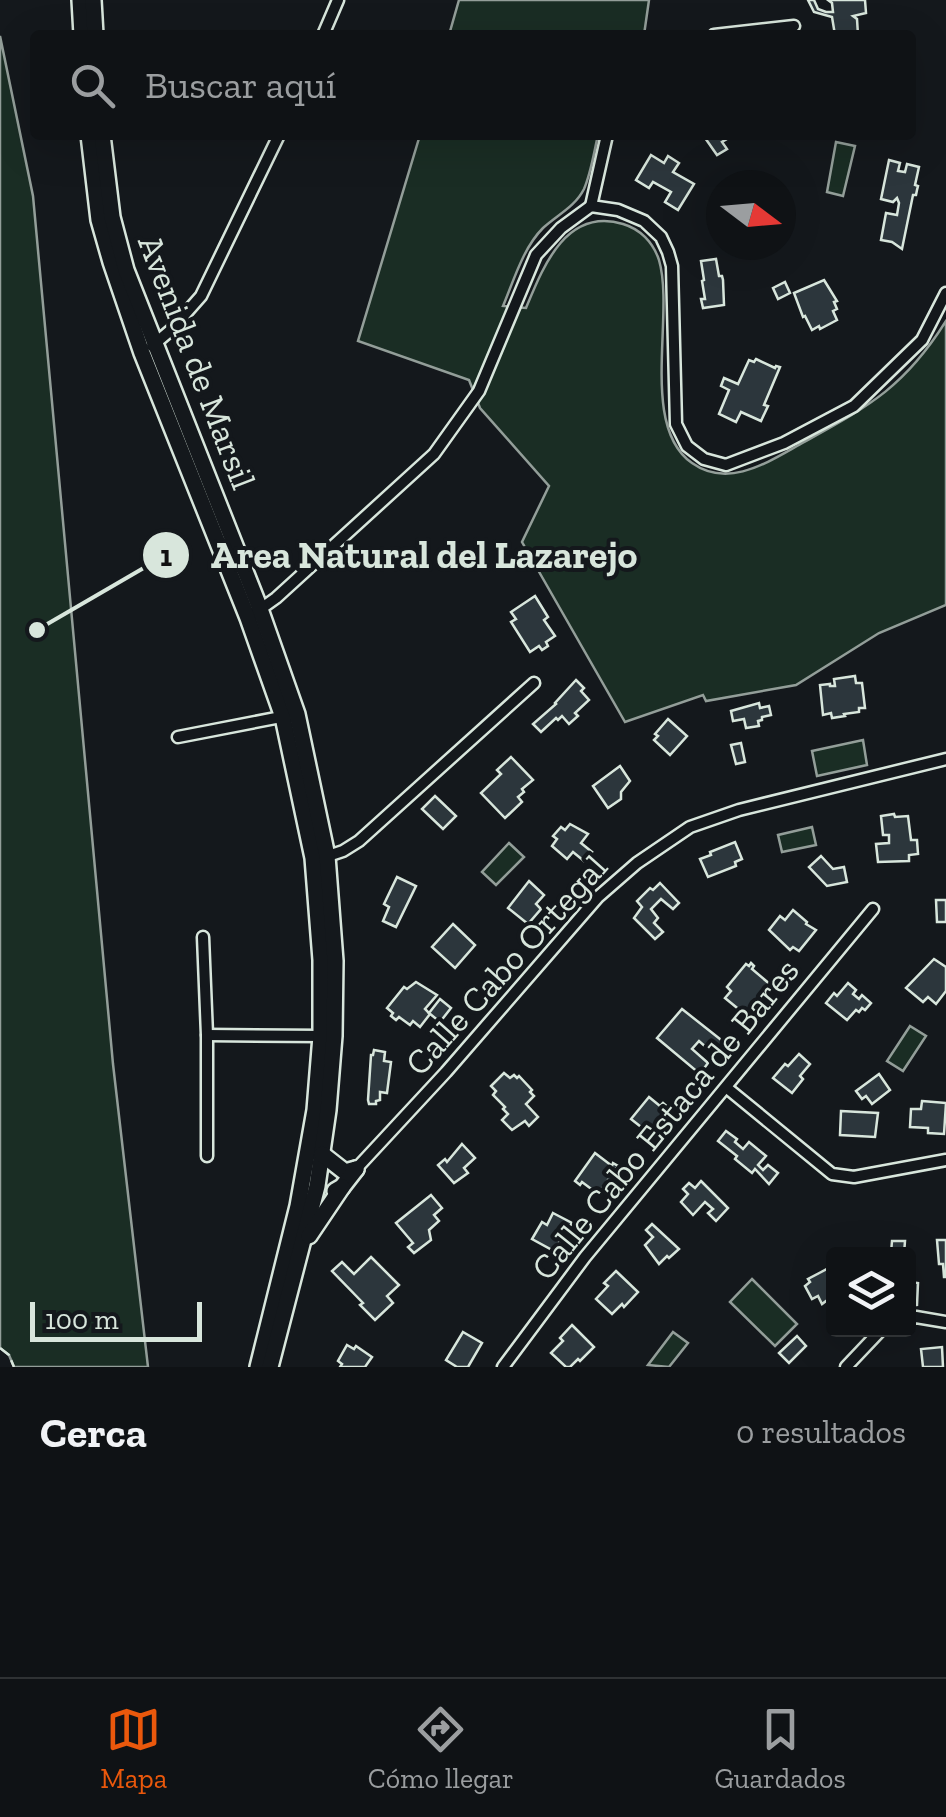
<!DOCTYPE html>
<html lang="es">
<meta charset="utf-8">
<style>
body{margin:0;font-family:"Zilla Slab",serif;background:#181b1e;color:#f1f3f6}
.controls{position:absolute;right:30px;bottom:30px;display:grid;overflow:hidden;border-radius:10px;box-shadow:0 10px 40px #0002}
.controls button{width:90px;height:90px;display:grid;place-items:center;padding:0;border:0;border-bottom:2px solid #2f3234;background:#0f1215;color:#f1f3f6;font:50px sans-serif}
.compass{position:absolute;left:706px;top:170px;width:90px;height:90px;border-radius:50%;background:#0f1215;box-shadow:0 10px 40px #0002;rotate:106deg}
.scale{position:absolute;left:30px;bottom:25px;width:172px;box-sizing:border-box;padding-left:10px;border:5px solid #d8e6dc;border-top:0;font-size:28px;line-height:35px;white-space:nowrap;color:#d8e6dc;-webkit-text-stroke:8px #14181c;paint-order:stroke}
.list{margin:0;padding:0;list-style:none}
h2{display:flex;justify-content:space-between;align-items:center;height:130px;margin:0;padding:0 40px;font-size:42px}
h2 small{font-size:32px;font-weight:400;color:#9b9ea0}
.icon{flex:none;width:55px;height:55px;fill:none;stroke:currentColor;stroke-width:2;stroke-linecap:round;stroke-linejoin:round}
.map{position:relative;flex:none;width:946px;height:1367px;overflow:hidden}
.search{position:absolute;background:#0f1215;box-shadow:0 10px 40px #0002;left:30px;right:30px;top:30px;height:110px;display:flex;align-items:center;gap:25px;box-sizing:border-box;padding:0 35px;border-radius:10px;color:#9b9ea0;font-size:38px}
.sheet{height:310px;background:#0f1215}
nav{display:flex;justify-content:space-around;align-items:center;box-sizing:border-box;height:140px;border-top:2px solid #2f3234;background:#0f1215;font-size:28px;color:#9b9ea0}
nav a{display:grid;justify-items:center;gap:5px}
nav .on{color:#ea580c}
.map>svg:first-child{display:block}
.green{fill:#1a2d24;stroke:#939e99;stroke-width:2.5}
.building{fill:#2c363c;stroke:#d8e6dc;stroke-width:2.5}
.lines{fill:none;stroke-linecap:round;stroke-linejoin:round}
.street-casing{stroke:#d8e6dc;stroke-width:15}
.secondary-casing{stroke:#d8e6dc;stroke-width:20}
.street{stroke:#14181c;stroke-width:10}
.secondary{stroke:#14181c;stroke-width:15}
.fence{stroke:#d8e6dc;stroke-width:2.5;stroke-dasharray:12 5;stroke-linecap:butt}
.labels{text-anchor:middle;dominant-baseline:central;stroke-width:8;stroke-linejoin:round;paint-order:stroke}
.street-label{font-size:35px;fill:#d8e6dc;stroke:#14181c}
.leader{fill:none;stroke:#d8e6dc;stroke-width:4}
.callout-dot{fill:#d8e6dc;stroke:#14181c;stroke-width:4}
.mark-label{font-size:30px;text-anchor:middle;font-weight:bold;fill:#111}
.callout-label{font-size:38px;text-anchor:middle;font-weight:bold;fill:#d8e6dc;stroke:#14181c;stroke-width:8;stroke-linejoin:round;paint-order:stroke}
</style>
<div class="map">
<svg width="946" height="1367" viewBox="0 0 946 1367">
<rect width="100%" height="100%" fill="#14181c"/>
<g class="green">
<polygon points="459,0 649,0 644,35 449,35"/>
<polygon points="0,36 33,196 113,1064 148,1367 14,1367 9,1355 0,1348"/>
<path d="M 420,135 L 598,135 C 594,152 591,173 584,189 C 575,207 557,215 543,228 C 523,248 514,280 503,306 L 526,308 C 543,267 566,207 623,224 C 640,229 653,242 659,260 C 675,315 639,426 692,463 C 727,488 765,464 797,446 C 865,408 903,390 946,321 L 946,605 L 879,633 L 796,685 L 706,701 L 703,695 L 625,722 L 522,542 L 549,486 L 480,408 L 469,380 L 358,341 Z"/>
<polygon points="836,142 855,146 843,196 827,192"/>
<polygon points="863,740 867,765 817,776 812,751"/>
<polygon points="812,827 816,845 782,852 778,835"/>
<polygon points="509,843 524,857 496,885 482,872"/>
<polygon points="910,1026 926,1036 903,1071 887,1061"/>
<polygon points="752,1279 797,1324 775,1346 730,1302"/>
<polygon points="673,1332 688,1343 669,1367 648,1365"/>
</g>
<g class="building">
<polygon points="808,0 814,0 818,9 826,12 833,12 832,3 828,0 865,0 866,13 853,16 857,19 858,35 835,35 832,17 814,12"/>
<polygon points="703,135 731,135 732,136 722,142 727,149 717,155"/>
<polygon points="651,155 664,163 668,156 679,163 673,172 694,184 678,210 665,202 671,192 653,182 649,188 636,180"/>
<polygon points="889,160 900,163 898,171 905,172 907,164 919,167 915,185 918,186 917,190 916,195 913,195 902,249 892,242 881,240 886,213 897,215 899,203 897,198 893,202 881,199"/>
<polygon points="716,259 719,276 722,276 723,280 724,305 703,308 701,299 705,299 702,281 704,280 701,261"/>
<polygon points="824,280 837,301 834,302 837,309 833,311 837,320 820,329 819,326 812,330 805,316 803,317 794,293"/>
<polygon points="785,282 790,293 778,299 773,288"/>
<polygon points="756,359 775,368 776,366 780,367 764,405 768,406 761,421 741,412 736,422 719,414 729,390 721,386 724,378 738,384 749,360 754,362"/>
<polygon points="535,596 548,617 544,620 555,636 546,642 548,646 542,650 539,646 530,652 511,622 516,619 511,612"/>
<polygon points="855,676 856,683 862,683 865,708 859,708 859,712 844,714 845,716 832,718 831,713 823,715 820,685 830,684 830,686 835,686 834,679"/>
<polygon points="576,680 584,688 581,691 589,700 575,713 578,716 569,724 562,716 558,720 556,718 541,732 533,724 556,704 555,703"/>
<polygon points="759,703 760,708 769,706 771,715 762,717 762,720 758,721 759,726 746,728 744,719 733,721 731,711"/>
<polygon points="668,719 687,736 670,755 654,740 658,736 655,734"/>
<polygon points="741,743 745,762 736,764 731,745"/>
<polygon points="511,757 533,780 522,789 524,792 518,797 522,802 505,818 481,793 501,774 497,770"/>
<polygon points="620,766 630,781 621,792 621,799 608,808 593,786"/>
<polygon points="435,796 456,816 443,829 422,809"/>
<polygon points="894,814 895,817 908,816 911,840 917,840 918,854 909,855 909,861 878,862 876,844 889,843 889,835 883,835 881,816"/>
<polygon points="570,824 588,834 581,843 592,852 584,861 573,852 567,859 552,846 557,839 553,836 561,827 565,830"/>
<polygon points="735,842 742,859 735,862 736,866 708,877 700,859 711,855 710,852"/>
<polygon points="821,856 833,869 844,867 847,882 827,886 809,867"/>
<polygon points="397,877 416,886 396,927 383,921 389,907 384,904"/>
<polygon points="529,881 544,895 536,904 541,909 528,924 508,908"/>
<polygon points="660,883 679,903 673,909 661,899 651,909 658,918 654,923 663,932 655,939 634,918 642,907 637,901 650,888 653,890"/>
<polygon points="936,900 946,900 946,922 937,922"/>
<polygon points="793,910 807,922 806,924 816,930 799,951 793,947 790,950 769,930 780,916 785,920"/>
<polygon points="453,924 475,945 455,968 432,947"/>
<polygon points="934,959 946,967 946,991 936,1004 928,997 923,1002 906,988"/>
<polygon points="751,963 754,966 752,969 772,986 747,1016 725,998 731,991 727,987 746,964 749,966"/>
<polygon points="416,982 437,995 425,1009 430,1014 420,1027 413,1021 410,1025 399,1017 396,1020 391,1016 393,1013 387,1008 404,987 407,989"/>
<polygon points="848,983 856,990 853,994 859,999 862,995 871,1003 865,1010 862,1008 859,1012 856,1010 847,1020 826,1003 834,993 837,996"/>
<polygon points="440,999 451,1008 440,1022 429,1013"/>
<polygon points="682,1009 725,1043 715,1055 699,1041 692,1049 708,1063 700,1074 657,1038"/>
<polygon points="374,1050 385,1052 384,1061 391,1062 387,1093 380,1092 380,1100 376,1101 376,1104 369,1104 368,1100 371,1055 373,1055"/>
<polygon points="799,1054 810,1064 800,1076 803,1079 792,1093 773,1078 785,1064 788,1066"/>
<polygon points="504,1073 510,1078 514,1075 517,1078 519,1076 532,1090 530,1092 534,1096 526,1104 538,1117 529,1126 525,1121 512,1130 502,1120 508,1114 503,1109 505,1107 493,1095 496,1091 491,1086"/>
<polygon points="879,1074 890,1090 872,1104 866,1096 862,1099 856,1091"/>
<polygon points="649,1097 660,1106 663,1103 670,1109 650,1134 631,1119"/>
<polygon points="922,1101 946,1103 944,1134 928,1133 928,1128 910,1127 911,1109 921,1109"/>
<polygon points="841,1111 878,1113 875,1137 840,1135"/>
<polygon points="726,1131 737,1139 735,1142 743,1149 749,1142 766,1156 758,1165 763,1170 768,1165 778,1173 769,1184 755,1169 752,1173 735,1159 737,1156 718,1141"/>
<polygon points="462,1144 475,1158 464,1168 468,1173 454,1183 438,1165 445,1159 447,1162"/>
<polygon points="595,1153 612,1166 613,1163 618,1166 616,1169 619,1171 611,1181 608,1180 598,1194 582,1182 580,1185 575,1181"/>
<polygon points="701,1181 728,1208 716,1221 708,1213 713,1209 705,1202 693,1215 681,1202 688,1194 683,1189 689,1183 695,1188"/>
<polygon points="431,1195 442,1208 434,1215 439,1221 429,1230 431,1240 414,1253 408,1247 413,1243 396,1223"/>
<polygon points="553,1213 572,1223 554,1251 532,1239 542,1222 547,1225"/>
<polygon points="652,1224 679,1249 669,1258 667,1256 659,1264 645,1245 653,1237 646,1230"/>
<polygon points="937,1240 946,1240 946,1277 944,1277 943,1264 939,1264"/>
<polygon points="892,1241 905,1241 904,1254 883,1254 891,1253"/>
<polygon points="371,1257 399,1285 387,1296 393,1303 375,1320 360,1305 363,1303 332,1271 342,1262 354,1274"/>
<polygon points="827,1269 834,1272 834,1295 822,1304 818,1296 812,1299 805,1286 810,1282 808,1279"/>
<polygon points="616,1271 638,1292 624,1307 622,1304 612,1314 596,1299 608,1286 604,1283"/>
<polygon points="910,1282 918,1283 917,1305 909,1306"/>
<polygon points="572,1325 594,1347 580,1361 578,1359 570,1367 566,1367 551,1353 563,1341 560,1338"/>
<polygon points="463,1332 482,1343 468,1367 457,1367 446,1360"/>
<polygon points="797,1336 806,1346 789,1363 779,1353"/>
<polygon points="347,1345 354,1349 356,1346 372,1357 365,1367 340,1367 342,1364 338,1361"/>
<polygon points="942,1347 943,1367 923,1367 921,1349"/>
</g>
<g class="lines">
<defs>
<g id="street">
<polyline points="323,35 338,0"/>
<polyline points="714,35 794,26"/>
<polyline points="591,206 607,135"/>
<polyline points="152,346 171,330 201,296 279,135"/>
<polyline points="255,613 276,598 434,454 479,391 536,255 561,228 591,206 618,210 644,221 661,237 668,252 672,266 676,424 687,446 704,459 726,465 784,443 854,406 922,340 946,293"/>
<polyline points="178,737 286,716"/>
<polyline points="325,857 343,851 359,841 534,683"/>
<polyline points="203,937 207,1035 207,1156"/>
<polyline points="207,1035 323,1036"/>
<polyline points="727,1088 832,1174 854,1177 946,1160"/>
<polyline points="356,1169 446,1072 598,897 637,863 690,827 739,810 946,759"/>
<polyline points="908,1320 916,1317 946,1322"/>
<polyline points="503,1367 585,1257 873,909"/>
<polyline points="846,1367 881,1330"/>
</g>
<g id="secondary">
<polyline points="80,0 82,35"/>
<polyline points="93,0 95,35"/>
<polyline points="89,135 99,220 111,262 142,353 248,618 283,717 313,858 321,960 321,1036 315,1110 298,1206 258,1367"/>
<polyline points="102,135 112,217 126,270 260,609 297,714 327,856 335,961 334,1036 328,1110 317,1186 270,1367"/>
<polyline points="322,1154 345,1172 356,1169"/>
<polyline points="335,1191 342,1187 356,1169"/>
<polyline points="309,1236 342,1187"/>
</g>
</defs>
<use href="#street" class="street-casing"/>
<use href="#secondary" class="secondary-casing"/>
<use href="#street" class="street"/>
<use href="#secondary" class="secondary"/>
<polyline class="fence" points="0,1348 9,1355 14,1367"/>
</g>
<g class="labels">
<g class="street-label">
<text transform="translate(197 362) rotate(69)">Avenida de Marsil</text>
<text transform="translate(506 965) rotate(-48)">Calle Cabo Ortegal</text>
<text transform="translate(665 1119) rotate(-51)">Calle Cabo Estaca de Bares</text>
</g>
</g>
<path class="leader" d="M37 630L166 555"/>
<g class="callout-dot">
<circle cx="37" cy="630" r="10"/>
<circle cx="166" cy="555" r="25"/>
</g>
<g class="mark-label">
<text x="166" y="566">1</text>
</g>
<g class="callout-label">
<text x="424" y="568">Area Natural del Lazarejo</text>
</g>
</svg>
<div class="controls">
<button><svg class="icon" aria-label="layers" viewBox="0 0 24 24"><path d="M12 4l9 5-9 5-9-5zM3 14l9 5 9-5"/></svg></button>
</div>
<svg class="compass" viewBox="-18 -18 36 36"><path d="M0-13l5 13h-10z" fill="#e53935"/><path d="M0 13l5-13h-10z" fill="#9b9ea0"/></svg>
<div class="scale">100 m</div>
<div class="search"><svg class="icon" aria-label="search" viewBox="0 0 24 24"><circle cx="10" cy="10" r="6"/><path d="M15 15l6 6"/></svg>Buscar aquí</div>
</div>
<section class="sheet">
<h2>Cerca<small>0 resultados</small></h2>
<ul class="list">
</ul>
</section>
<nav>
<a class="on"><svg class="icon" aria-label="map" viewBox="0 0 24 24"><path d="M3 6l6-2 6 2 6-2v14l-6 2-6-2-6 2zM9 4v14M15 6v14"/></svg>Mapa</a>
<a><svg class="icon" aria-label="directions" viewBox="0 0 24 24"><path d="M12 3l9 9-9 9-9-9zM9 14v-3h6M13 9l2 2-2 2"/></svg>Cómo llegar</a>
<a><svg class="icon" aria-label="saved" viewBox="0 0 24 24"><path d="M7 4h10v16l-5-4-5 4z"/></svg>Guardados</a>
</nav>
